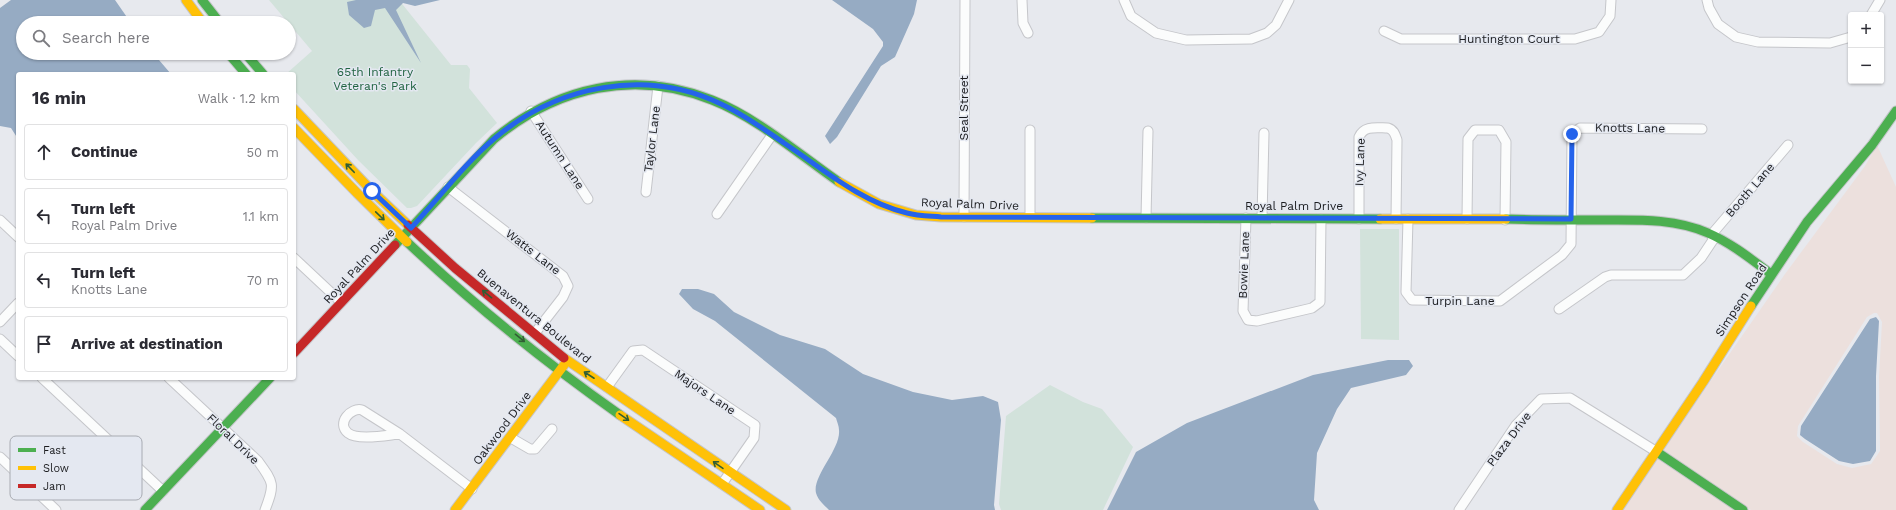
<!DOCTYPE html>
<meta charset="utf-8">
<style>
body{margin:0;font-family:"Work Sans",sans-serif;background:#f2f2f3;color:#2b2b33}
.controls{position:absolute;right:12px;top:12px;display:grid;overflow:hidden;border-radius:4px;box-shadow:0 1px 3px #0004}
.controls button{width:36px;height:36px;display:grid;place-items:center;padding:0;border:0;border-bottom:1px solid #e1e1e2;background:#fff;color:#2b2b33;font:20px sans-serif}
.stop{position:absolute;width:12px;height:12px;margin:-9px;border:3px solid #2563eb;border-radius:50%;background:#fff}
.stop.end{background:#2563eb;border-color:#fff;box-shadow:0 1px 4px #0008}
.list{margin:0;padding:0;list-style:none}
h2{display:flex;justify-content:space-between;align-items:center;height:52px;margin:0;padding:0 16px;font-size:17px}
h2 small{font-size:13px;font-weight:400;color:#7c7c81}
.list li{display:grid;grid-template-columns:26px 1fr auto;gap:12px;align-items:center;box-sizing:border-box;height:56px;margin:0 8px 8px;padding:0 8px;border:1px solid #e1e1e2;border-radius:4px}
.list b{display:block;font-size:15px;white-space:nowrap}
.list p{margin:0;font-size:13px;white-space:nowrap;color:#7c7c81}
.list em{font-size:13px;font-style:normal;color:#7c7c81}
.icon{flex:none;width:22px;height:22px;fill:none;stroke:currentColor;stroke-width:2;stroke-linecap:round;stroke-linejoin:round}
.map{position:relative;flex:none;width:1896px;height:510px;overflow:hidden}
.search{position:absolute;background:#fff;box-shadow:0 1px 3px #0004;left:16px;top:16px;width:280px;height:44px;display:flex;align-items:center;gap:10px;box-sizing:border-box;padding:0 14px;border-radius:22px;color:#7c7c81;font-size:15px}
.panel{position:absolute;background:#fff;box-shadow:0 1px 3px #0004;left:16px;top:72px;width:280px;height:308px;border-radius:4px}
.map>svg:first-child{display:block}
.commercial{fill:#ece0dd;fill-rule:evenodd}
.green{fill:#d2e2db}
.water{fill:#96abc3}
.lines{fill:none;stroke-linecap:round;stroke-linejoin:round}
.street-casing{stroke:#c5c6ca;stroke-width:11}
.fast-casing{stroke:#c5c6ca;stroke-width:11}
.slow-casing{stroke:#c5c6ca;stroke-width:11}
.jam-casing{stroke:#c5c6ca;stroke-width:11}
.street{stroke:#fbfcfc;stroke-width:9}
.fast{stroke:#4caf50;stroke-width:9}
.slow{stroke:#ffc107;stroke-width:9}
.jam{stroke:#c62828;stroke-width:9}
.oneway{stroke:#315e35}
.route{stroke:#2563eb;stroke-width:5}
.labels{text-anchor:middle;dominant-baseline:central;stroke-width:3;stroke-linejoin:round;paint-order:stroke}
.street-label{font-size:12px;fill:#1b1c1f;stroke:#e4e8f1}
.park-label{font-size:12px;fill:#226543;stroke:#e4e8f1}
.key{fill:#e4e8f1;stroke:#a8abb2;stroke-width:1}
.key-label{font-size:11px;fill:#1b1c1f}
</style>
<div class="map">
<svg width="1896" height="510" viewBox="0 0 1896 510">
<rect width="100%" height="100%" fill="#e7e9ee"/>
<g class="commercial">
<path d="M 1877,145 L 1896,187 L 1896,510 L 1751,510 L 1662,451 L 1785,274 L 1865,166 ZM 1874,313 L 1877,313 L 1882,322 L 1879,377 L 1880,451 L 1871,464 L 1852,468 L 1837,464 L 1803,442 L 1797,436 L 1798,426 L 1867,317 Z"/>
<polygon points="1658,458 1735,510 1623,510"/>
</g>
<g class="green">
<polygon points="269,0 399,0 451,65 467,65 470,69 469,88 497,123 476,143 417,206 411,208 407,208 358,160 294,90 294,74 286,74 312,51"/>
<polygon points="1360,229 1399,229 1399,340 1361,339"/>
<polygon points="1050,385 1083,402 1102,409 1133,447 1103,510 1001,510 999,504 1006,416"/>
</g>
<g class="water">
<polygon points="11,0 115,0 131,23 23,23 23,53 153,53 171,74 18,74 18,139 11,128 0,126 0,8"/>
<polygon points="356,0 440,0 415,6 403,3 396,10 421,63 385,8 375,10 371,26 364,28 349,15 347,2"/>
<polygon points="832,0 917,0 914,14 895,57 881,66 837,137 830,144 825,136 883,46 883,42 873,29"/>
<path d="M 682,289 L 698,289 L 714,294 L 734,312 L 780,335 L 825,349 L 863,374 L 913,392 L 952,400 L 983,396 L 998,402 L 1001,420 L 994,505 L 995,510 L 829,510 C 824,505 818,500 816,493 C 812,476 841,449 839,430 C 839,426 837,422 836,418 L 715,321 L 693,309 L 679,294 Z"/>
<polygon points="1876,317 1879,321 1876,376 1876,451 1870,461 1853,464 1839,461 1805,439 1800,435 1801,426 1870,319"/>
<polygon points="1388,360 1409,360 1413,366 1406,375 1351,388 1337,409 1317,453 1314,500 1319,510 1107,510 1136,452 1187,423 1313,375"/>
</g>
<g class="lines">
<defs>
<g id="street">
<polyline points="1022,0 1023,23 1028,33"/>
<polyline points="1124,0 1131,16 1156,33 1186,40 1251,39 1267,33 1276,25 1289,0"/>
<polyline points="1707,0 1709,8 1718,24 1736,37 1758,42 1830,43 1851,37"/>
<polyline points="1871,15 1880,0"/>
<polyline points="1384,31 1401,39 1575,39 1599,32 1610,16 1611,0"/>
<polyline points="531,111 588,199"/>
<polyline points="1030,130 1030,217"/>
<polyline points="448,187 563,276 568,286 563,297 535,333"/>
<polyline points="646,192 658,86"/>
<polyline points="717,214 772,135"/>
<polyline points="964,217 965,0"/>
<polyline points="1146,218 1148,131"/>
<polyline points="1246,218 1243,311 1248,320 1257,321 1312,308 1320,302 1321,219"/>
<polyline points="1262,218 1264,133"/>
<path d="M 1359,219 L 1359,137 C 1364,125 1377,128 1388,128 C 1394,130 1395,134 1397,140 L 1396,219"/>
<polyline points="1408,219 1406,292 1412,300 1500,301 1562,255 1571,244 1572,134 1580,128 1702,129"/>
<polyline points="1467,219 1468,139 1475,130 1499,130 1506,142 1505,220"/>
<polyline points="0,220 18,237"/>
<polyline points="294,258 341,302"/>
<polyline points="1559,309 1605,277 1611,275 1683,275 1701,258 1713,240 1712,234 1788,145"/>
<polyline points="0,322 18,303"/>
<polyline points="0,339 18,356"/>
<polyline points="42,378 163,491"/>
<path d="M 169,378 L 258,461 C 274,483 275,484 265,510"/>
<polyline points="607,387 633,351 643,350 755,425 754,438 722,484"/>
<path d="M 400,434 C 388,435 358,441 348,433 C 336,423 351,407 362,410 L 400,434 L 472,489"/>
<polyline points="511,438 530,449 535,449 552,429"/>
<polyline points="0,457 56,510"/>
<polyline points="1459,510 1516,425 1541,399 1570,398 1657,452"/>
</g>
<g id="fast">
<polyline points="202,0 220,23"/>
<polyline points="228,53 246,74"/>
<polyline points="245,53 263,74"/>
<polyline points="1092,218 1380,219"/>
<path d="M 1506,219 C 1537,220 1569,220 1600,220 C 1636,220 1674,218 1708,233 C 1731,243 1751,259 1771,274"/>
<path d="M 407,242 C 474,305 545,362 620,415"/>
<path d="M 395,245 L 494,139 C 557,87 634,69 712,100 C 756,117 800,155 839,182"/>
<polyline points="1751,306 1807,222 1872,145 1896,111"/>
<polyline points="1657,452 1743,510"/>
<polyline points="145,510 270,378"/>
</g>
<g id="slow">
<polyline points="186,0 203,23"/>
<polyline points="294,109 372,191 408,225"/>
<polyline points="294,128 357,193 407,242"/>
<polyline points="839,182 879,204 916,215 941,217 1092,218"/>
<polyline points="1380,219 1506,219"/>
<polyline points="564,358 786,510"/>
<polyline points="620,415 760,510"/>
<polyline points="455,510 564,365"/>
<polyline points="1617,510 1703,382 1751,306"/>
</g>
<g id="jam">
<polyline points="408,225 455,268 564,358"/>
<polyline points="294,353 395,245"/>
</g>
</defs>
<use href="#street" class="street-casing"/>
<use href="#fast" class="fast-casing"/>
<use href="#slow" class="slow-casing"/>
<use href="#jam" class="jam-casing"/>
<use href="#street" class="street"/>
<use href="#fast" class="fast"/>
<use href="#slow" class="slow"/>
<use href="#jam" class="jam"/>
</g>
<defs><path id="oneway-shaft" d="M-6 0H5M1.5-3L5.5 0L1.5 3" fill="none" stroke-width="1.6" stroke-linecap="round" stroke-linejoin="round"/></defs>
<g class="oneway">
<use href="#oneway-shaft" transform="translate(350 168) rotate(-134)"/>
<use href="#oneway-shaft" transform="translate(380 216) rotate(44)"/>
<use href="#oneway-shaft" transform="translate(487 294) rotate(-141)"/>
<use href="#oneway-shaft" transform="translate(520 338) rotate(39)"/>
<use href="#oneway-shaft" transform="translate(589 375) rotate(-147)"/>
<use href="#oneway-shaft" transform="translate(624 417) rotate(35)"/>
<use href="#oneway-shaft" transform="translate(718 465) rotate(-145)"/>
</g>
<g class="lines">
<path class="route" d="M 372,191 L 411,228 C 439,198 464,164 495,138 C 558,85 646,68 721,104 C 743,114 764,129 784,143 C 823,169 861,202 907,213 C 918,216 930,216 941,217 L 1571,219 L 1572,134"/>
</g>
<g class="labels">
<g class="street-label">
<text x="1509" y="39">Huntington Court</text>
<text transform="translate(964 108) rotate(-90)">Seal Street</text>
<text transform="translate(1630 128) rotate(1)">Knotts Lane</text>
<text transform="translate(652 139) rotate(-83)">Taylor Lane</text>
<text transform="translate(560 155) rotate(57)">Autumn Lane</text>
<text transform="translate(1360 162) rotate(-88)">Ivy Lane</text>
<text transform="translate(1750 190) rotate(-49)">Booth Lane</text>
<text transform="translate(970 204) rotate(2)">Royal Palm Drive</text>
<text x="1294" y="206">Royal Palm Drive</text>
<text transform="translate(533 252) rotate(38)">Watts Lane</text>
<text transform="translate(1244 265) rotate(-88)">Bowie Lane</text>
<text transform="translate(359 266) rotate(-47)">Royal Palm Drive</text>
<text transform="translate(1741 300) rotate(-57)">Simpson Road</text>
<text x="1460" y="301">Turpin Lane</text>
<text transform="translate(534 316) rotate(39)">Buenaventura Boulevard</text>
<text transform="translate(705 392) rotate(34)">Majors Lane</text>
<text transform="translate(502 428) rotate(-53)">Oakwood Drive</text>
<text transform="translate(233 439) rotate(44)">Floral Drive</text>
<text transform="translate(1509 439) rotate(-53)">Plaza Drive</text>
</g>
<g class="park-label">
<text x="375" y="72">65th Infantry<tspan x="375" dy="14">Veteran's Park</tspan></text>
</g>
</g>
<rect x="10" y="436" width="132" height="64" rx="6" class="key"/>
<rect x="18" y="448" width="18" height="4" fill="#4caf50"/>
<rect x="18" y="466" width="18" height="4" fill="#ffc107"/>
<rect x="18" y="484" width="18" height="4" fill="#c62828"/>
<g class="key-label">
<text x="43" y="454">Fast</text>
<text x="43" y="472">Slow</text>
<text x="43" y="490">Jam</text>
</g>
</svg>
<div class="controls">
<button>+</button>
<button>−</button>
</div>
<div class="stop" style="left:372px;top:191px"></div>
<div class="stop end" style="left:1572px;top:134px"></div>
<div class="search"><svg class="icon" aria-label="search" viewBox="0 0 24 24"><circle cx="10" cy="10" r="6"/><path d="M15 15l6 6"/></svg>Search here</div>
<section class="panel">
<h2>16 min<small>Walk · 1.2 km</small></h2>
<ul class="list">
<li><svg class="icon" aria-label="ahead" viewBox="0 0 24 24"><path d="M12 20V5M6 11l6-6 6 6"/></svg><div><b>Continue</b></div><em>50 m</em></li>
<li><svg class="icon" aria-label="left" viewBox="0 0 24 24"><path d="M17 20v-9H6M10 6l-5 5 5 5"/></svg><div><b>Turn left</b><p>Royal Palm Drive</p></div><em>1.1 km</em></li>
<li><svg class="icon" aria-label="left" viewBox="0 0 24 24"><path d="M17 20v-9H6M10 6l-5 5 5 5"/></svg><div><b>Turn left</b><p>Knotts Lane</p></div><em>70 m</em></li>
<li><svg class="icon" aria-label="arrive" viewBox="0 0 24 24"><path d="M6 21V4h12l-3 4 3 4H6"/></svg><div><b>Arrive at destination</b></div></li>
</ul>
</section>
</div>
